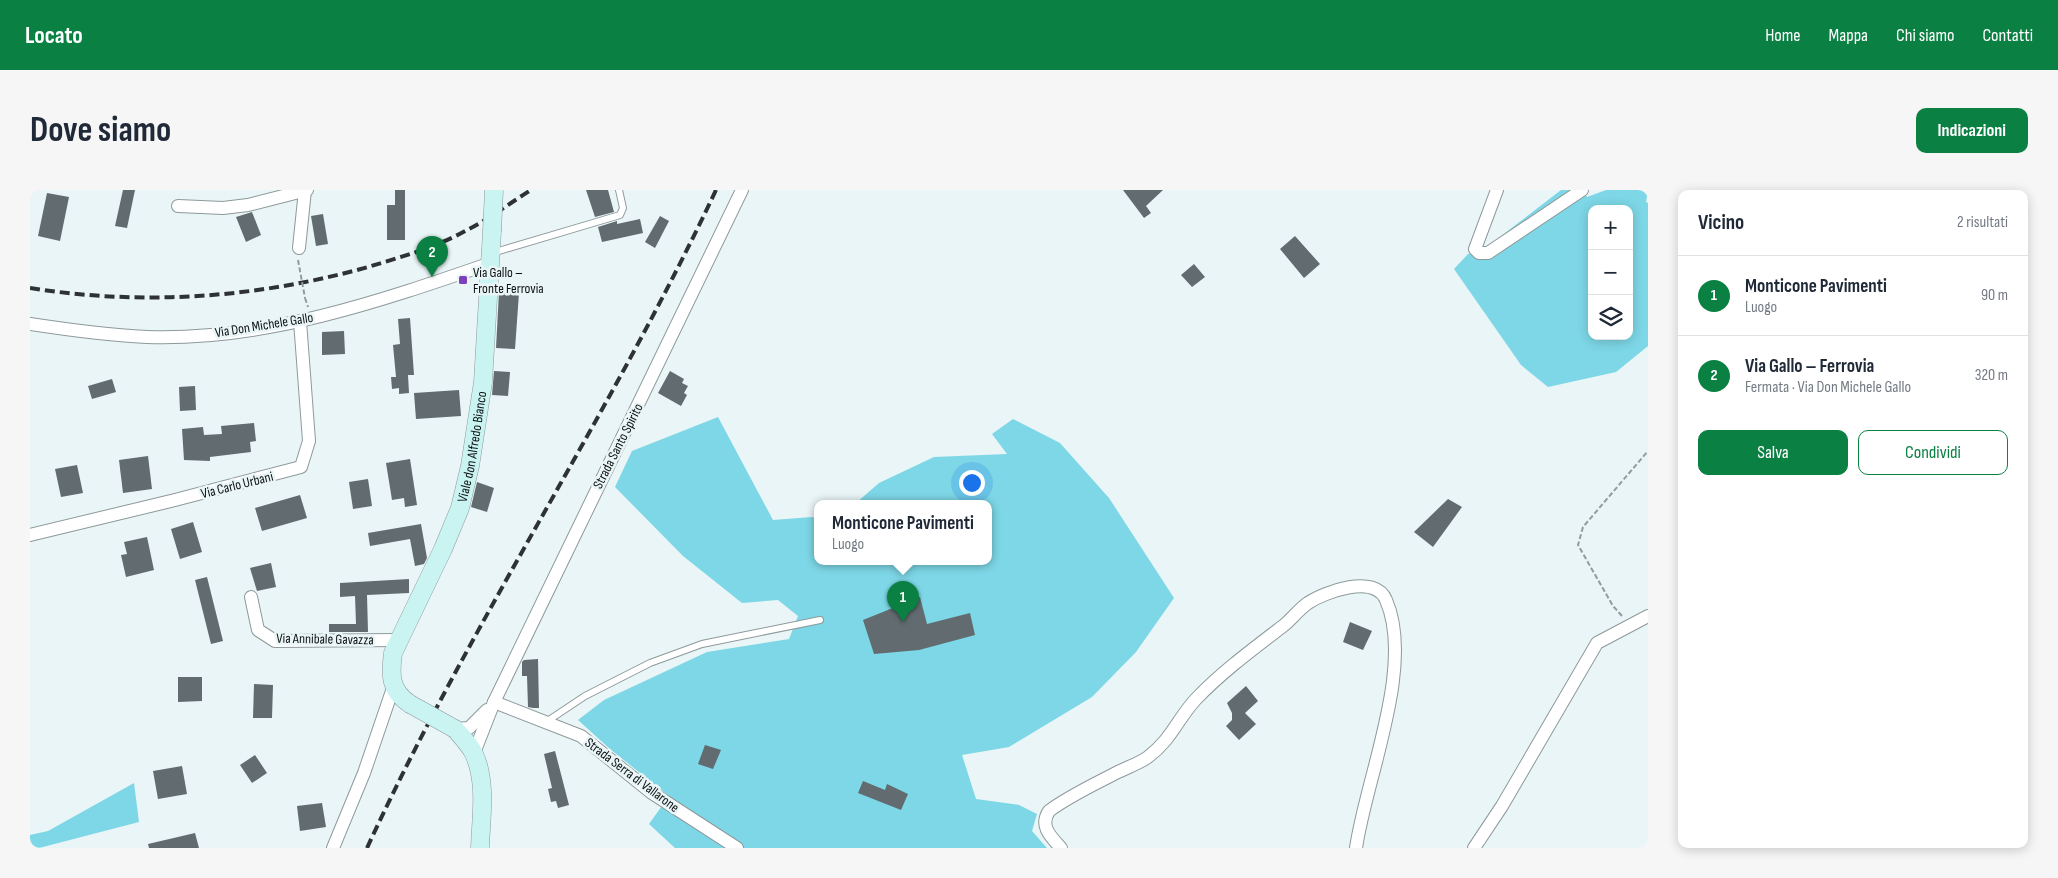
<!DOCTYPE html>
<html lang="it">
<meta charset="utf-8">
<style>
body{margin:0;font-family:"Sofia Sans Condensed",sans-serif;background:#f6f6f7;color:#1f2937}
.controls{position:absolute;right:15px;top:15px;display:grid;overflow:hidden;border-radius:10px;box-shadow:0 2px 12px #0003}
.controls button{width:45px;height:45px;display:grid;place-items:center;padding:0;border:0;border-bottom:1px solid #e0e1e3;background:#fff;color:#1f2937;font:25px sans-serif}
.you{position:absolute;left:941px;top:292px;width:18px;height:18px;margin:-12px;border:4px solid #fff;border-radius:50%;background:#1a73e8;box-shadow:0 0 0 8px #1a73e833}
.badge{display:grid;place-items:center;width:32px;height:32px;border-radius:50%;background:#0b8043;color:#fff;font-size:16px;font-weight:700}
.pin{position:absolute;translate:-50% -41px;filter:drop-shadow(0 1px 2px #0008)}
.pin::after{content:'';position:absolute;top:26px;width:18px;height:15px;background:inherit;clip-path:polygon(0 0,100% 0,50% 100%)}
.popup{position:absolute;left:784px;top:310px;width:178px;height:65px;box-sizing:border-box;display:grid;place-content:center;border-radius:10px;background:#fff;filter:drop-shadow(0 1px 4px #0005);font-size:16px;white-space:nowrap;color:#747a83}
.popup b{font-size:19px;color:#1f2937}
.popup::after{content:'';position:absolute;left:50%;top:100%;margin-left:-10px;border:10px solid transparent;border-top-color:#fff}
.list{margin:0;padding:0;list-style:none}
h2{display:flex;justify-content:space-between;align-items:center;height:65px;margin:0;padding:0 20px;font-size:21px}
h2 small{font-size:16px;font-weight:400;color:#747a83}
.list li{display:grid;grid-template-columns:32px 1fr auto;gap:15px;align-items:center;box-sizing:border-box;height:80px;padding:0 20px;border-top:1px solid #e0e1e3}
.list b{display:block;font-size:19px;white-space:nowrap}
.list p{margin:0;font-size:16px;white-space:nowrap;color:#747a83}
.list em{font-size:16px;font-style:normal;color:#747a83}
.actions{display:flex;gap:10px;padding:15px 20px}
.actions a{flex:1;padding:11px 0;border:1px solid #0b8043;border-radius:10px;text-align:center;font-size:18px;color:#0b8043}
.actions .main{background:#0b8043;color:#fff}
.icon{flex:none;width:28px;height:28px;fill:none;stroke:currentColor;stroke-width:2;stroke-linecap:round;stroke-linejoin:round}
.map{position:relative;flex:none;width:1618px;height:658px;overflow:hidden;border-radius:10px}
header{display:flex;align-items:center;gap:30px;box-sizing:border-box;height:70px;padding:0 25px;background:#0b8043;color:#fff}
header strong{font-size:24px}
nav{display:flex;gap:28px;margin-inline-start:auto;font-size:18px}
.intro{display:flex;align-items:center;justify-content:space-between;box-sizing:border-box;height:120px;padding:0 30px}
h1{margin:0;font-size:35px}
.button{padding:12px 22px;border-radius:10px;background:#0b8043;color:#fff;font-size:18px;font-weight:700}
main{display:flex;gap:30px;padding:0 30px}
aside{flex:1;background:#fff;border-radius:10px;box-shadow:0 2px 12px #0003}
.map>svg:first-child{display:block}
.green{fill:#7dd7e6;fill-rule:evenodd}
.building{fill:#626b6f}
.lines{fill:none;stroke-linecap:round;stroke-linejoin:round}
.lane-casing{stroke:#8e999b;stroke-width:8}
.street-casing{stroke:#8e999b;stroke-width:14}
.secondary-casing{stroke:#8e999b;stroke-width:19}
.path{stroke:#939c9d;stroke-width:2;stroke-dasharray:5 2.5;stroke-linecap:butt}
.lane{stroke:#fff;stroke-width:6}
.street{stroke:#fff;stroke-width:12}
.secondary{stroke:#caf4f2;stroke-width:18}
.rail{stroke:#2e3234;stroke-width:4;stroke-dasharray:10 5;stroke-linecap:butt}
.secondary-bridge-casing{stroke:#8e999b;stroke-width:19;stroke-linecap:butt}
.path-bridge{stroke:#939c9d;stroke-width:2;stroke-dasharray:5 2.5;stroke-linecap:butt}
.secondary-bridge{stroke:#caf4f2;stroke-width:18}
.poi-dot{fill:#7d42b9;stroke:#e9f5f7;stroke-width:2}
.labels{text-anchor:middle;dominant-baseline:central;stroke-width:5;stroke-linejoin:round;paint-order:stroke}
.poi-label{font-size:14px;fill:#0e1112;stroke:#e9f5f7;text-anchor:start}
.street-label{font-size:14px;fill:#0e1112;stroke:#e9f5f7}
</style>
<header>
<strong>Locato</strong>
<nav><a>Home</a><a>Mappa</a><a>Chi siamo</a><a>Contatti</a></nav>
</header>
<div class="intro"><h1>Dove siamo</h1><a class="button">Indicazioni</a></div>
<main>
<div class="map">
<svg width="1618" height="658" viewBox="0 0 1618 658">
<rect width="100%" height="100%" fill="#e9f5f7"/>
<g class="green">
<path d="M 1531,0 L 1552,0 L 1557,7 L 1576,0 L 1618,0 L 1616,12 L 1618,13 L 1618,156 L 1586,182 L 1518,197 L 1491,175 L 1424,79 L 1438,64 L 1453,60 ZM 1562,19 L 1599,19 L 1599,146 L 1562,146 Z"/>
<polygon points="688,227 743,330 782,327 788,329 788,371 958,371 958,313 826,313 849,293 904,267 977,264 962,244 983,229 1030,253 1079,308 1144,408 1106,462 1062,507 979,557 932,565 946,609 989,615 1007,624 1002,641 1017,658 645,658 619,634 639,606 580,559 548,530 574,510 677,462 759,449 768,426 748,410 712,413 653,366 585,297 602,261"/>
<polygon points="104,593 109,632 9,658 0,658 0,645 18,641"/>
</g>
<g class="building">
<polygon points="93,0 105,0 97,38 85,36"/>
<polygon points="365,0 375,0 375,50 357,50 357,15 365,15"/>
<polygon points="556,0 578,0 584,22 565,27"/>
<polygon points="1093,0 1133,0 1116,16 1121,23 1114,28"/>
<polygon points="17,3 39,7 30,51 8,46"/>
<polygon points="222,22 231,45 216,52 206,27"/>
<polygon points="293,24 298,54 286,56 281,26"/>
<polygon points="630,26 639,31 625,58 615,52"/>
<polygon points="610,29 613,43 572,52 568,37 587,31 587,34"/>
<polygon points="1265,46 1290,74 1274,88 1250,59"/>
<polygon points="1164,74 1175,87 1162,97 1151,85"/>
<polygon points="469,102 489,103 485,159 466,158"/>
<polygon points="380,128 384,185 378,185 379,203 369,204 369,198 362,199 361,187 366,187 363,155 370,154 368,129"/>
<polygon points="314,141 315,164 292,165 292,142"/>
<polygon points="464,181 480,182 478,206 462,205"/>
<polygon points="640,181 654,189 652,193 658,196 654,203 657,205 651,216 628,203"/>
<polygon points="82,189 86,202 62,209 58,196"/>
<polygon points="165,196 166,220 150,221 149,197"/>
<polygon points="429,200 431,226 386,229 384,203"/>
<polygon points="224,233 226,251 220,252 221,262 180,267 180,271 154,270 152,239 173,237 174,245 192,244 191,236"/>
<polygon points="118,266 122,299 93,303 89,270"/>
<polygon points="380,269 387,315 375,317 374,308 362,310 356,273"/>
<polygon points="47,275 53,303 31,307 25,279"/>
<polygon points="338,289 342,316 323,319 319,292"/>
<polygon points="447,292 464,298 457,322 441,317"/>
<polygon points="270,305 277,328 232,341 225,318"/>
<polygon points="1418,309 1432,317 1403,357 1384,342"/>
<polygon points="163,332 172,362 150,369 141,339"/>
<polygon points="391,334 397,368 394,374 385,376 380,349 340,356 338,343"/>
<polygon points="117,347 124,380 96,387 91,365 97,364 94,352"/>
<polygon points="241,373 246,397 227,401 220,378"/>
<polygon points="177,387 193,451 181,454 165,390"/>
<polygon points="379,389 379,403 337,405 338,442 299,442 299,434 326,434 325,406 310,407 310,393"/>
<polygon points="890,407 897,434 940,423 945,445 889,460 844,464 833,430"/>
<polygon points="1320,432 1342,441 1333,460 1313,452"/>
<polygon points="508,469 509,518 503,518 498,517 497,486 492,486 492,472 494,470"/>
<polygon points="148,487 172,487 172,511 148,512"/>
<polygon points="224,494 243,495 242,528 223,528"/>
<polygon points="1216,496 1228,511 1215,523 1226,534 1209,550 1196,536 1202,530 1202,523 1197,513"/>
<polygon points="675,555 691,560 683,579 668,574"/>
<polygon points="525,561 539,615 528,618 526,611 521,612 518,599 522,598 514,564"/>
<polygon points="225,565 237,583 222,593 210,575"/>
<polygon points="152,576 157,604 128,609 123,581"/>
<polygon points="833,591 855,600 857,594 878,604 871,620 828,603"/>
<polygon points="292,613 296,637 270,641 267,616"/>
<polygon points="165,643 169,658 119,658 118,654"/>
</g>
<g class="lines">
<defs>
<g id="lane">
<polyline points="462,63 590,25 593,18 589,0"/>
<polyline points="516,532 555,506 620,473 672,454 790,430"/>
</g>
<g id="street">
<polyline points="1467,0 1445,59 1449,63 1458,63 1552,0"/>
<polyline points="148,16 193,18 218,15 277,0"/>
<polyline points="269,58 275,0"/>
<path d="M 0,134 C 39,140 78,145 117,147 C 235,151 351,111 461,73"/>
<polyline points="0,345 145,310 271,277 279,251 270,131"/>
<polyline points="221,407 228,440 245,451 369,450"/>
<polyline points="464,512 551,546 622,603 707,658"/>
<polyline points="425,539 439,538 457,520"/>
<polyline points="444,563 464,512 712,0"/>
<polyline points="303,658 334,583 363,498"/>
<path d="M 1031,658 C 1021,647 1009,636 1019,621 C 1039,606 1065,594 1088,582 C 1098,577 1110,573 1118,567 C 1142,549 1148,528 1166,509 C 1193,481 1223,459 1253,436 C 1262,429 1268,420 1278,413 C 1295,402 1345,383 1356,410 C 1385,476 1336,588 1326,658"/>
<polyline points="1444,658 1472,616 1567,453 1618,426"/>
</g>
<g id="secondary">
<path id="s1" d="M 380,514 C 360,501 360,485 363,463 L 413,359 L 430,318 L 440,276 L 453,192 L 462,41"/>
<path d="M 425,539 C 431,546 440,555 444,564 C 457,592 451,628 450,658"/>
</g>
</defs>
<use href="#lane" class="lane-casing"/>
<use href="#street" class="street-casing"/>
<use href="#secondary" class="secondary-casing"/>
<g class="path">
<polyline points="275,108 278,117"/>
<polyline points="1592,426 1583,416 1548,355 1553,337 1618,261"/>
</g>
<use href="#lane" class="lane"/>
<use href="#street" class="street"/>
<use href="#secondary" class="secondary"/>
<g class="rail">
<path d="M 0,98 C 113,116 227,108 338,77 C 371,67 407,57 437,40 C 459,29 480,13 501,0"/>
<path d="M 337,658 C 441,432 580,225 686,0"/>
</g>
<defs>
<g id="secondary-bridge">
<polyline points="462,41 464,0"/>
<polyline points="380,514 425,539"/>
</g>
</defs>
<use href="#secondary-bridge" class="secondary-bridge-casing"/>
<polyline class="path-bridge" points="268,70 275,108"/>
<use href="#secondary-bridge" class="secondary-bridge"/>
</g>
<rect class="poi-dot" x="428" y="85" width="10" height="10" rx="2.5"/>
<g class="labels">
<g class="poi-label">
<text x="443" y="82">Via Gallo –<tspan x="443" dy="16">Fronte Ferrovia</tspan></text>
</g>
<g class="street-label">
<text transform="translate(234 135) rotate(-9)">Via Don Michele Gallo</text>
<text transform="translate(588 256) rotate(-63)">Strada Santo Spirito</text>
<text stroke="none"><textPath href="#s1" startOffset="280">Viale don Alfredo Bianco</textPath></text>
<text transform="translate(207 295) rotate(-14)">Via Carlo Urbani</text>
<text transform="translate(295 449) rotate(1)">Via Annibale Gavazza</text>
<text transform="translate(602 585) rotate(37)">Strada Serra di Vallarone</text>
</g>
</g>
</svg>
<div class="controls">
<button>+</button>
<button>−</button>
<button><svg class="icon" aria-label="layers" viewBox="0 0 24 24"><path d="M12 4l9 5-9 5-9-5zM3 14l9 5 9-5"/></svg></button>
</div>
<div class="you"></div>
<div class="pin badge" style="left:873px;top:432px">1</div>
<div class="popup"><b>Monticone Pavimenti</b>Luogo</div>
<div class="pin badge" style="left:402px;top:87px">2</div>
</div>
<aside>
<h2>Vicino<small>2 risultati</small></h2>
<ul class="list">
<li><span class="badge">1</span><div><b>Monticone Pavimenti</b><p>Luogo</p></div><em>90 m</em></li>
<li><span class="badge">2</span><div><b>Via Gallo – Ferrovia</b><p>Fermata · Via Don Michele Gallo</p></div><em>320 m</em></li>
</ul>
<div class="actions"><a class="main">Salva</a><a>Condividi</a></div>
</aside>
</main>
